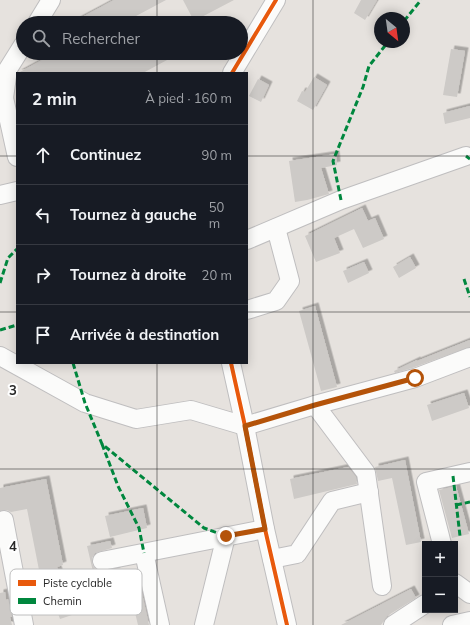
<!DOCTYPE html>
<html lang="fr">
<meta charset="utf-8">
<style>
body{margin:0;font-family:Mulish,sans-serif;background:#242831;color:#f1f3f6}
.controls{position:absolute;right:12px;bottom:12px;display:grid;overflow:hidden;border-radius:0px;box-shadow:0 2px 10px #0003}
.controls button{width:36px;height:36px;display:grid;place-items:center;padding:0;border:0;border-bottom:1px solid #363941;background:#171b24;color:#f1f3f6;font:20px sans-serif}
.compass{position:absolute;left:374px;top:12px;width:36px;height:36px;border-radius:50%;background:#171b24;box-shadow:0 2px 10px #0003;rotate:151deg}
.stop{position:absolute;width:12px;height:12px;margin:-9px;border:3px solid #b45309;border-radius:50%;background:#fff}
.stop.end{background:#b45309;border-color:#fff;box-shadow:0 1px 4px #0008}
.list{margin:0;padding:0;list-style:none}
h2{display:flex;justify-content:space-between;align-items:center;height:52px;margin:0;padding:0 16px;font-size:17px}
h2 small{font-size:13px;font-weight:400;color:#9ea1a6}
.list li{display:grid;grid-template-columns:26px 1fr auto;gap:12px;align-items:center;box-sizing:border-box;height:60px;padding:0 16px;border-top:1px solid #363941}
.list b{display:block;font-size:15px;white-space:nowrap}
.list em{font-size:13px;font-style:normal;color:#9ea1a6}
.icon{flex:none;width:22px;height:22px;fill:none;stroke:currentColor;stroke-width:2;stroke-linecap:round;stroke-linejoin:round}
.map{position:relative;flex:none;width:470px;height:625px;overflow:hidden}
.search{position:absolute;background:#171b24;box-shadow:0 2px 10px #0003;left:16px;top:16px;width:232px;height:44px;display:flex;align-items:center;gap:10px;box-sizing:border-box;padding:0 14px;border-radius:22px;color:#9ea1a6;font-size:15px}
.panel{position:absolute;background:#171b24;box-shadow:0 2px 10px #0003;left:16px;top:72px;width:232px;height:292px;border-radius:0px}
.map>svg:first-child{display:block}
.building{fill:#cdcac7;filter:url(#shadow)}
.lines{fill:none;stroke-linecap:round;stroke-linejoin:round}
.minor-casing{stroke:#bfbebf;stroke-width:20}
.minor{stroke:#fbfbfa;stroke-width:18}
.quiet{stroke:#00873e;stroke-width:3;stroke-dasharray:6 3;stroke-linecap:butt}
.cycleway-casing{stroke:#fff;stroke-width:6}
.cycleway{stroke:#e8590c;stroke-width:4}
.route{stroke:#b45309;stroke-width:5}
.grid{fill:none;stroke:#272727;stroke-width:1;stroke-opacity:0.55}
.key{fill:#fff;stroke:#bebebe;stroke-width:1}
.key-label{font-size:11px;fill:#272727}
.grid-label{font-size:13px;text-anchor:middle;font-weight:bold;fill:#272727;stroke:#fff;stroke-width:4;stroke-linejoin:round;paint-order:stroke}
</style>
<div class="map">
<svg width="470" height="625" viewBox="0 0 470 625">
<defs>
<filter id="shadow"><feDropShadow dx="3.5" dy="-3.5" stdDeviation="0" flood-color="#0004"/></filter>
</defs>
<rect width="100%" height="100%" fill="#e6e2de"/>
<g class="building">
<polygon points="114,0 166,0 123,23 71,23"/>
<polygon points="183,0 234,0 194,21"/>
<polygon points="361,0 377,0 365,20 354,13"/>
<polygon points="451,49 465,51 457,97 443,95"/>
<polygon points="55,53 180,53 143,73 18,73"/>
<polygon points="314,77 327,85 313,110 297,101 302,91 305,92"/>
<polygon points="258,79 269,85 261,102 249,96"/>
<polygon points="470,106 470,118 445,124 443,113"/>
<polygon points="336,154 337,165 321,168 329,194 307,200 295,202 289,161"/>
<polygon points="362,208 368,221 375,218 384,239 363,248 354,229 334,238 340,253 316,262 305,236"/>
<polygon points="410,257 416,268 399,278 393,267"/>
<polygon points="364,262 369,273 348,283 343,271"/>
<polygon points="315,306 337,387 321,391 299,311"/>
<polygon points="470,340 470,347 412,368 395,373 394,371 417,360 417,361"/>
<polygon points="464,393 469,408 432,421 427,405"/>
<polygon points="405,460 421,542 406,545 392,478 378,481 375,467"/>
<polygon points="348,467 356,477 357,484 294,499 290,479"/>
<polygon points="46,479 63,565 57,567 75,614 60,619 42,569 39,570 27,509 11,512 7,510 0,511 0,488"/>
<polygon points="456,486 469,534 452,538 439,490"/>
<polygon points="143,508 147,528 110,537 105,516"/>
<polygon points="110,541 112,548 95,553 92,558 92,563 94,568 99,571 116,569 117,571 94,576 87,546"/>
<polygon points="141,589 149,625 138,625 130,592"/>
<polygon points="411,589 416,598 387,616 381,625 341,625"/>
<polygon points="5,592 6,600 8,599 12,617 10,617 12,625 0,625 0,593"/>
</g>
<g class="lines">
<defs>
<g id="minor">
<polyline points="37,23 51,0"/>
<polyline points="232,73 276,0"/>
<polyline points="0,90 4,98 17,157"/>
<polyline points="4,98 8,69 23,45"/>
<polyline points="0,195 17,191"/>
<polyline points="247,240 341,200 466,156"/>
<polyline points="247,310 276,301 290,281 276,228"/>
<polyline points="0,356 85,403 136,419 191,410 245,426 315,405 415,378 470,357"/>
<polyline points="231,363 245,426 265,529 287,625"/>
<polyline points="315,405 366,473 382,586"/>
<polyline points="4,520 24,625"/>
<polyline points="442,544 426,482 470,472"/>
<polyline points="144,553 160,625"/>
<polyline points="272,559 297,554 332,501 369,492"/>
<polyline points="102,561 265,529"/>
<polyline points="455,583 470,594"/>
<polyline points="204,625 226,536"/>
<polyline points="393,625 425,604"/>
<polyline points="452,625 470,621"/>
</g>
</defs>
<use href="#minor" class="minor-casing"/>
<use href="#minor" class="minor"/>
<g class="quiet">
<polyline points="404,21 421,0"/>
<polyline points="466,156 470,159"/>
<polyline points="341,200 333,161 363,87 369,66 388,42"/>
<polyline points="464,279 470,297"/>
<polyline points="0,283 8,258 17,249"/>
<polyline points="0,330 17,325"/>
<polyline points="73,363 85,403 102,444 204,528 226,536"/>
<polyline points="102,444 118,486 139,528 144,553"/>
<polyline points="453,476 460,536"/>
<polyline points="456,505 470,502"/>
</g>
<defs>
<g id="cycleway">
<polyline points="232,73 276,0"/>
<polyline points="231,363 245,426 265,529 287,625"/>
</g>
</defs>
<use href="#cycleway" class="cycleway-casing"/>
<use href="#cycleway" class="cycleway"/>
</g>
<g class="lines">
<polyline class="route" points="226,536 265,529 245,426 315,405 415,378"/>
</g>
<path class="grid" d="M 157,0 L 157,23M 313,0 L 313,625M 157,53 L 157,73M 0,156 L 17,156M 247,156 L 470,156M 0,312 L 17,312M 247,312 L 470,312M 157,363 L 157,625M 0,469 L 470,469"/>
<rect x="10" y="569" width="132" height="46" rx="6" class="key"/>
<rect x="18" y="580" width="18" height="6" fill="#e8590c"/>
<rect x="18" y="598" width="18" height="6" fill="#00873e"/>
<g class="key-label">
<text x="43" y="587">Piste cyclable</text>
<text x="43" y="605">Chemin</text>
</g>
<g class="grid-label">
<text x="13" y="395">3</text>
<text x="13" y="551">4</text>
</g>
</svg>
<div class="controls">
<button>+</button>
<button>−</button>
</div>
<svg class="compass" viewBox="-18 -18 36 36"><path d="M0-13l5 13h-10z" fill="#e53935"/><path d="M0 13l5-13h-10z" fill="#9ea1a6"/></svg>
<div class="stop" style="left:415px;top:378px"></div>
<div class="stop end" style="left:226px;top:536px"></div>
<div class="search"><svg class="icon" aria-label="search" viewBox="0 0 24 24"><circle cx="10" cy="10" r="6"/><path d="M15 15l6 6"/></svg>Rechercher</div>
<section class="panel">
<h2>2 min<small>À pied · 160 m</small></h2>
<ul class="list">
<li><svg class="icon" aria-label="ahead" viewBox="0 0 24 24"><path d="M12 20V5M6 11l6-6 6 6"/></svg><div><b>Continuez</b></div><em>90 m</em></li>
<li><svg class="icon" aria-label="left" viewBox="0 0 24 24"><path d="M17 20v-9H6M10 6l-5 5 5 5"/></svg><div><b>Tournez à gauche</b></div><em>50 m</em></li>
<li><svg class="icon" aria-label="right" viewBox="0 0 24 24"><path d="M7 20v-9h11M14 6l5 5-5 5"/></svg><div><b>Tournez à droite</b></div><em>20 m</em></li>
<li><svg class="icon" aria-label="arrive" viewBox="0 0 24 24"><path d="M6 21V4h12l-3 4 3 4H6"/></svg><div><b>Arrivée à destination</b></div></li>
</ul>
</section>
</div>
